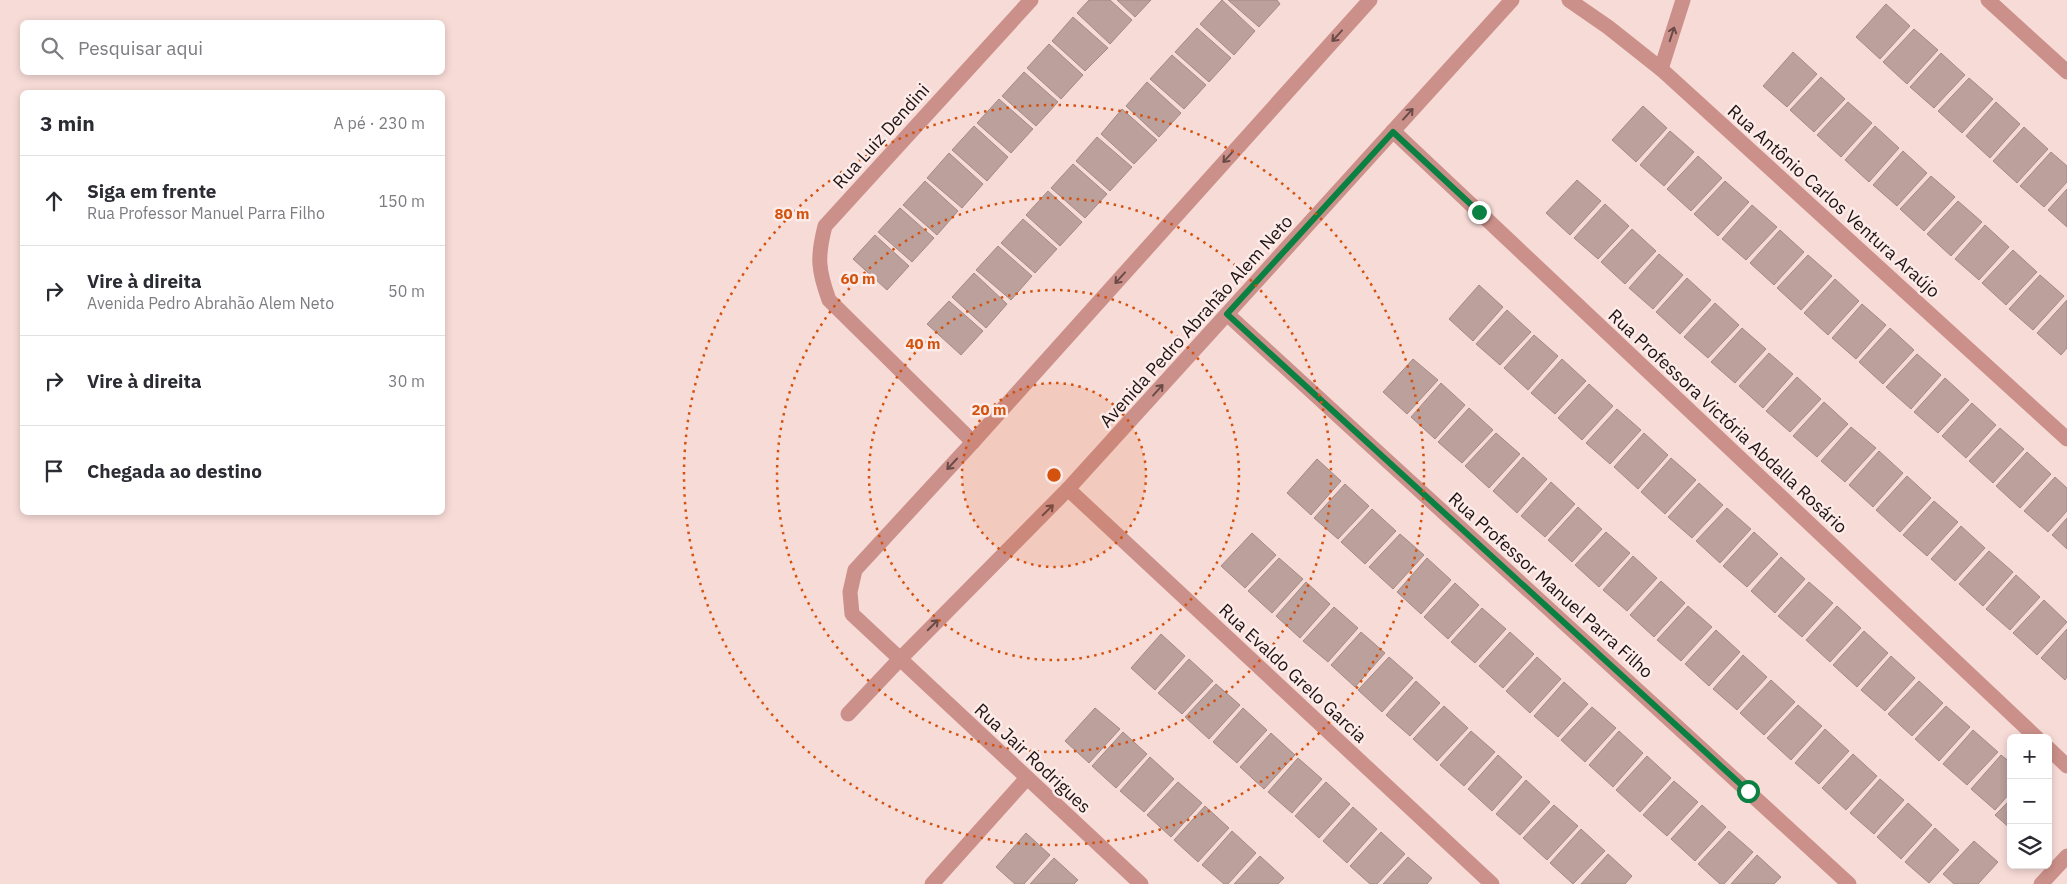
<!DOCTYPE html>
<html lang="pt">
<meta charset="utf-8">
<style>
body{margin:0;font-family:"IBM Plex Sans",sans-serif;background:#f7f7f7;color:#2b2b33}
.controls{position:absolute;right:15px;bottom:15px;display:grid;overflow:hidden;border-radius:8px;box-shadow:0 2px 8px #0003}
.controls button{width:45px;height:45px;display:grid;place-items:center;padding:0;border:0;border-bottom:1px solid #e1e1e2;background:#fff;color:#2b2b33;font:25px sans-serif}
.stop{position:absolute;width:15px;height:15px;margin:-11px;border:4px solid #0b8043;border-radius:50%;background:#fff}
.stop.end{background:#0b8043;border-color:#fff;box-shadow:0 1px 5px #0008}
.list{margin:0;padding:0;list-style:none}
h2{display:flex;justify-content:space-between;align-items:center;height:65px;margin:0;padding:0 20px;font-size:21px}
h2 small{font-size:16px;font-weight:400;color:#7c7c81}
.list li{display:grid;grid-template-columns:32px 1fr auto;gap:15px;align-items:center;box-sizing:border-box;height:90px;padding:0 20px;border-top:1px solid #e1e1e2}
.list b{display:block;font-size:19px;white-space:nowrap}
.list p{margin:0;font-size:16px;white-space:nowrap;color:#7c7c81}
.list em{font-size:16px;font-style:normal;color:#7c7c81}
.icon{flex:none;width:28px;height:28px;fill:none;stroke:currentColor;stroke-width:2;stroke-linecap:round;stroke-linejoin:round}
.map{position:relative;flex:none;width:2067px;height:884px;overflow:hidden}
.search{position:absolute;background:#fff;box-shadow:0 2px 8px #0003;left:20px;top:20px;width:425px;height:55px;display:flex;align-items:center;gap:12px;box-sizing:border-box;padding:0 18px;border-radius:8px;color:#7c7c81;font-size:19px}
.panel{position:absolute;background:#fff;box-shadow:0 2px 8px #0003;left:20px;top:90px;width:425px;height:425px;border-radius:8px}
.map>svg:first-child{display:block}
.building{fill:#bba09c;stroke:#a48a86}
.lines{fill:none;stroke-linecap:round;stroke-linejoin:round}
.street{stroke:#cb9089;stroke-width:15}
.oneway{stroke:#6b4b48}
.route{stroke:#0b8043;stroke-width:6}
.ring{fill:none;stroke:#d4520d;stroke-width:2.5;stroke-dasharray:2.5 5}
.labels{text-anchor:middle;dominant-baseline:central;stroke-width:5;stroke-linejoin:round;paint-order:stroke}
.street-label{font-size:18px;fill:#1d1312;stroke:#fcebe8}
.centre{fill:#d4520d;stroke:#fcebe8;stroke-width:2.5}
.ring-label{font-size:15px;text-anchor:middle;font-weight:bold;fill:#d4520d;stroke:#fcebe8;stroke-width:5;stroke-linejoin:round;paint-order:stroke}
</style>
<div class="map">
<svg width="2067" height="884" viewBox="0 0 2067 884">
<rect width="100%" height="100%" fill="#f7dbd7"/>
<g class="building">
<polygon points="1089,0 1110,0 1132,20 1110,44 1077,13"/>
<polygon points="1117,0 1151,0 1135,17"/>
<polygon points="1222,0 1255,31 1234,55 1200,24"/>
<polygon points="1228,0 1277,0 1280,4 1259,27"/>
<polygon points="1886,4 1910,26 1880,59 1856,37"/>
<polygon points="1073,17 1108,48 1085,71 1052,41"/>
<polygon points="1197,28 1231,58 1209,82 1175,52"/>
<polygon points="1914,29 1938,50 1907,84 1883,62"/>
<polygon points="1049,44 1083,75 1061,99 1027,68"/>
<polygon points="1793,52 1817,74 1787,107 1763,86"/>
<polygon points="1941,53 1965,75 1934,108 1910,87"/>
<polygon points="1172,55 1206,85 1184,109 1150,79"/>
<polygon points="1024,72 1058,102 1036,126 1002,96"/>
<polygon points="1821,77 1845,99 1814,132 1790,110"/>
<polygon points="1969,78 1993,99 1962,133 1938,111"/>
<polygon points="1147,82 1181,113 1159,137 1126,106"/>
<polygon points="999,99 1033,129 1011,153 977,123"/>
<polygon points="1848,102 1872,123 1841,157 1817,135"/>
<polygon points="1996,102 2020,124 1990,158 1966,136"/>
<polygon points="1643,106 1667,128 1636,162 1612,140"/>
<polygon points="1122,109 1157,140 1134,164 1101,134"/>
<polygon points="974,126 1008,157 987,181 952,150"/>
<polygon points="1875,126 1899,148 1869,182 1845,160"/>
<polygon points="2024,127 2048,149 2017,183 1993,161"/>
<polygon points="1670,131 1694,152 1664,186 1640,165"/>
<polygon points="1097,137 1132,167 1110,191 1076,161"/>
<polygon points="1903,151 1927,173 1897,206 1873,185"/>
<polygon points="2051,152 2067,166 2067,182 2044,207 2020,186"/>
<polygon points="949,153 983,184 962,208 927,178"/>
<polygon points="1698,156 1722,178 1691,211 1667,189"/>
<polygon points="1073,164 1107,194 1085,218 1051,188"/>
<polygon points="1931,176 1955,197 1924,231 1900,209"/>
<polygon points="1577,180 1601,201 1570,235 1546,213"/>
<polygon points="925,181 958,211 937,235 903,205"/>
<polygon points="1725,181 1749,202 1718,236 1694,214"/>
<polygon points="2067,189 2067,227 2048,210"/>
<polygon points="1048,191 1082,222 1060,246 1026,215"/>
<polygon points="1958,201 1982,222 1951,256 1927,234"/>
<polygon points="1605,204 1629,226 1598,259 1574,238"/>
<polygon points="1752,205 1777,227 1746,260 1722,239"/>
<polygon points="900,208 934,238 912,262 878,232"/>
<polygon points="1023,219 1057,249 1035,273 1001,243"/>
<polygon points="1985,225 2009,247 1979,280 1955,259"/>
<polygon points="1632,229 1656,251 1625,284 1601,262"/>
<polygon points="1780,230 1804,252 1774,285 1750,263"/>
<polygon points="875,235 909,266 887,290 853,259"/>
<polygon points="998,246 1032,276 1011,300 976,270"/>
<polygon points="2013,250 2037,272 2006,305 1982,283"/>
<polygon points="1659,254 1683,275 1653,309 1629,288"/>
<polygon points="1808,255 1832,276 1801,310 1777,288"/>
<polygon points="974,273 1007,304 986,328 952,297"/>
<polygon points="2040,275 2064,296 2033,330 2009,309"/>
<polygon points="1687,278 1711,300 1680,334 1656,312"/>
<polygon points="1835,279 1859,301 1828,335 1804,313"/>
<polygon points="1479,285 1503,307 1473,341 1449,319"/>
<polygon points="2067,300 2067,348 2061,355 2037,333"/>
<polygon points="949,301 983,331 961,355 927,324"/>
<polygon points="1715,303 1739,325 1708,358 1684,337"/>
<polygon points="1862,304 1886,325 1856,359 1832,338"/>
<polygon points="1507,310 1531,332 1500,365 1476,344"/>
<polygon points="1742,328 1766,349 1735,383 1711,362"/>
<polygon points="1890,328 1914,350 1883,384 1859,362"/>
<polygon points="1534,335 1558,356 1528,390 1504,368"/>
<polygon points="1769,353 1793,374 1763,408 1739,386"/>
<polygon points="1917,354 1941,375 1911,409 1886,387"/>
<polygon points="1413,359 1438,380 1407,414 1383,392"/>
<polygon points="1562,359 1586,381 1555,414 1531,393"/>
<polygon points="1797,377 1821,399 1790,432 1766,411"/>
<polygon points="1945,378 1969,400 1938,433 1914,412"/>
<polygon points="1441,383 1465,405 1435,439 1411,417"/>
<polygon points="1589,384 1613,406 1582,440 1558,418"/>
<polygon points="1824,402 1848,424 1817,457 1793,436"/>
<polygon points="1972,403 1996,425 1966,458 1942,436"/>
<polygon points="1469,408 1493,430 1462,463 1438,442"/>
<polygon points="1617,409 1641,430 1610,464 1586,443"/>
<polygon points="1851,427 1876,448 1845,482 1821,461"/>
<polygon points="2000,428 2024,449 1993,483 1969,461"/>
<polygon points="1496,433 1520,454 1489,488 1465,466"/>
<polygon points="1644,433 1668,455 1638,489 1614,467"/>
<polygon points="1879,451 1903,473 1873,507 1849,485"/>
<polygon points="2027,452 2051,474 2020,508 1996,486"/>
<polygon points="1523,457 1547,479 1517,513 1493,491"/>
<polygon points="1671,458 1696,480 1665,514 1641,492"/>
<polygon points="1317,459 1341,481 1311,515 1287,493"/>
<polygon points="1907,476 1931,498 1900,532 1876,510"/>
<polygon points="2055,477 2067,488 2067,511 2048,532 2024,511"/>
<polygon points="1551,482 1575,504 1545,537 1521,516"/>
<polygon points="1699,483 1723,505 1692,538 1668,517"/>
<polygon points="1345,484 1369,506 1338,539 1314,518"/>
<polygon points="1934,501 1958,522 1927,556 1903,535"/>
<polygon points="1578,507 1602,529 1572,562 1548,540"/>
<polygon points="1727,508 1751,529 1720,563 1696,541"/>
<polygon points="1372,509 1396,531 1365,564 1341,542"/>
<polygon points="2067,518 2067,549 2052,535"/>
<polygon points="1961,526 1985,548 1955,581 1931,559"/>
<polygon points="1606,532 1630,553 1599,587 1575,565"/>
<polygon points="1754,532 1778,554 1747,587 1723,566"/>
<polygon points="1252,533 1276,555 1245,588 1221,566"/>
<polygon points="1400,534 1424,555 1393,589 1369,567"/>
<polygon points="1989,551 2013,572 1983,606 1959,584"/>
<polygon points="1633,556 1657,578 1627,611 1603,590"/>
<polygon points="1781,557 1805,579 1775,613 1751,591"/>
<polygon points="1279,558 1303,579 1272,613 1248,591"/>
<polygon points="1427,558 1451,580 1421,614 1397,592"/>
<polygon points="2016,575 2040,597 2010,630 1986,609"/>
<polygon points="1661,581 1685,603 1654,637 1630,615"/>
<polygon points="1306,582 1330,604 1300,638 1276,616"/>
<polygon points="1809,582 1833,603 1802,637 1778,616"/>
<polygon points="1455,583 1479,605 1448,639 1424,617"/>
<polygon points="2044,600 2067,622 2037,655 2013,633"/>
<polygon points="1688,606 1712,627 1681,661 1657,640"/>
<polygon points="1837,606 1861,628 1830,662 1806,640"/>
<polygon points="1334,607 1358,628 1328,662 1303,641"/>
<polygon points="1482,608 1506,629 1475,663 1451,642"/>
<polygon points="2067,629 2067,677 2065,680 2041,658"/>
<polygon points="1716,630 1740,652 1709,686 1685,664"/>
<polygon points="1864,631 1888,653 1857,687 1833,665"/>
<polygon points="1361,632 1385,653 1355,687 1331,665"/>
<polygon points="1510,632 1534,654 1503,688 1479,666"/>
<polygon points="1161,634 1185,656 1155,690 1131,668"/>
<polygon points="1743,655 1767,677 1737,710 1713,689"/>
<polygon points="1891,656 1915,678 1885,711 1861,690"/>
<polygon points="1389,657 1413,678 1382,712 1358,690"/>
<polygon points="1537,657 1561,679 1530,713 1506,691"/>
<polygon points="1189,659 1213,681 1182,714 1158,693"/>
<polygon points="1771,680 1795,702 1764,735 1740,713"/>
<polygon points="1416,681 1440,703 1410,736 1386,715"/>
<polygon points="1919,681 1943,703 1912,736 1888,714"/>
<polygon points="1564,682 1588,704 1558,737 1534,716"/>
<polygon points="1216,684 1240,705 1209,739 1185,717"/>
<polygon points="1798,705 1822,726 1791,760 1767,738"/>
<polygon points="1444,706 1468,728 1437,761 1413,739"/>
<polygon points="1946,706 1970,727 1939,761 1915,739"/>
<polygon points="1592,707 1616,728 1585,762 1561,740"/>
<polygon points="1095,708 1120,729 1089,763 1065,741"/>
<polygon points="1243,708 1267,730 1237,763 1213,742"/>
<polygon points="1825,729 1849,751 1819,784 1795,763"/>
<polygon points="1973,730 1998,752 1967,785 1943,764"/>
<polygon points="1471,731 1495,752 1464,786 1440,765"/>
<polygon points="1619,731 1643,753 1613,787 1589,765"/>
<polygon points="1123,732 1147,754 1116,788 1092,766"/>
<polygon points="1271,733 1295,755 1264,789 1240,767"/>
<polygon points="1853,754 1877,776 1846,810 1822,788"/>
<polygon points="1498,755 1522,777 1492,811 1468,789"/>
<polygon points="2001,755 2011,763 2011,792 1995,810 1971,789"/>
<polygon points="1647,756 1671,778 1640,812 1616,790"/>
<polygon points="1150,757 1174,779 1144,812 1120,791"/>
<polygon points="1298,758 1322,779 1292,813 1268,792"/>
<polygon points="1880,779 1904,800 1874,834 1850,813"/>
<polygon points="1526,780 1550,802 1520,835 1496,814"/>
<polygon points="1674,781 1698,802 1667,836 1643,815"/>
<polygon points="1178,782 1202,803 1171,837 1147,815"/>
<polygon points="1326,782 1350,804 1319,838 1295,816"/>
<polygon points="2011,799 2011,829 1995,815"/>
<polygon points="1908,803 1932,825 1901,859 1877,837"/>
<polygon points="1554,805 1578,826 1547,860 1523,838"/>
<polygon points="1702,805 1726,827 1695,861 1671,839"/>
<polygon points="1205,806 1229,828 1198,862 1174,840"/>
<polygon points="1353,807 1377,829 1347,863 1323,841"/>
<polygon points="1935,828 1959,850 1929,883 1905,862"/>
<polygon points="1581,829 1605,851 1573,884 1550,863"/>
<polygon points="1232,831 1256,853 1228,884 1224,884 1202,865"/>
<polygon points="1729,831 1753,852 1724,884 1720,884 1698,864"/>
<polygon points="1381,832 1405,854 1377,884 1370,884 1350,866"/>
<polygon points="1026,833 1050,855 1024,884 1015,884 996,867"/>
<polygon points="1974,841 1998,862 1978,884 1954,884 1943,874"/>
<polygon points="1608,854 1632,876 1625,884 1581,884"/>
<polygon points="1757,855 1781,877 1774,884 1731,884"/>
<polygon points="1260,856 1284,878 1278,884 1234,884"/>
<polygon points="1408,857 1432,878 1427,884 1383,884"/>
<polygon points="1054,858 1078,880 1074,884 1030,884"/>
</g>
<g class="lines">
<g class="street">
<polyline points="1569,0 1608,27 1661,69 2067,439"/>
<polyline points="1988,0 2067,72"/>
<polyline points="1661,69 1683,0"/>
<polyline points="1393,131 2037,738"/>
<polyline points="1227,314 1849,884"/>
<path d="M 973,442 L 829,300 C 818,270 817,257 825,226 L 1031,0"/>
<polyline points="1068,489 1492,884"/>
<polyline points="848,714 899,660 1068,489 1512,0"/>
<polyline points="2048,748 2067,766"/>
<polyline points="932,884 1027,778"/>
<polyline points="1141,884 852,614 850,592 855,570 973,442 1370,0"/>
<polyline points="2041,884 2067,856"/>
</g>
</g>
<defs><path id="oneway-shaft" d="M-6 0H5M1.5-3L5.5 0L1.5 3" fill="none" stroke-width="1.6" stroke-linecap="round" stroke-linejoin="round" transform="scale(1.25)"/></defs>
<g class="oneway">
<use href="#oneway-shaft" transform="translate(1672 34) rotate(-72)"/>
<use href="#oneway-shaft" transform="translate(1337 36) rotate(132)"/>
<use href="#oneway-shaft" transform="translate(1408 114) rotate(-48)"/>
<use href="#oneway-shaft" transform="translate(1228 157) rotate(132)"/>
<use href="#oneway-shaft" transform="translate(1120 278) rotate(132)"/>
<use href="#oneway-shaft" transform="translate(1158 390) rotate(-48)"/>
<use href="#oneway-shaft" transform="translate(952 464) rotate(133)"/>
<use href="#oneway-shaft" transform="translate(1048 510) rotate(-45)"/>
<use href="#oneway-shaft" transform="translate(933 625) rotate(-45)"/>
</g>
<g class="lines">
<polyline class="route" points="1479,212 1393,132 1227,314 1748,791"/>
</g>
<circle cx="1054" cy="475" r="92" fill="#d4520d" fill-opacity=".12"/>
<g class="ring">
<circle cx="1054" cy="475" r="92"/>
<circle cx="1054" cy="475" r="185"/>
<circle cx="1054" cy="475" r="277"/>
<circle cx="1054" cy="475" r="370"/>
</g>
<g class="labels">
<g class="street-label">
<text transform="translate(881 136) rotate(-48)">Rua Luiz Dendini</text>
<text transform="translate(1834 201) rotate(42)">Rua Antônio Carlos Ventura Araújo</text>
<text transform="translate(1196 321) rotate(-48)">Avenida Pedro Abrahão Alem Neto</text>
<text transform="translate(1728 421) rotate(43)">Rua Professora Victória Abdalla Rosário</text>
<text transform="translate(1551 585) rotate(42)">Rua Professor Manuel Parra Filho</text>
<text transform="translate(1293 673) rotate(43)">Rua Evaldo Grelo Garcia</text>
<text transform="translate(1033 758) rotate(43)">Rua Jair Rodrigues</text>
</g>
</g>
<circle cx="1054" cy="475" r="8" class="centre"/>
<g class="ring-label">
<text x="792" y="219">80 m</text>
<text x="858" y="284">60 m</text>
<text x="923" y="349">40 m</text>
<text x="989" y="415">20 m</text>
</g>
</svg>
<div class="controls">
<button>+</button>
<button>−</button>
<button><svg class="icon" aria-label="layers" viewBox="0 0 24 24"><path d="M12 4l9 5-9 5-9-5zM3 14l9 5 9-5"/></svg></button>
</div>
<div class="stop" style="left:1748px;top:791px"></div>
<div class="stop end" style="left:1479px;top:212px"></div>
<div class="search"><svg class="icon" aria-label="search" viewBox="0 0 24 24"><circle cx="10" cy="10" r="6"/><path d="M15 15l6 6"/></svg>Pesquisar aqui</div>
<section class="panel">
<h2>3 min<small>A pé · 230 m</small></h2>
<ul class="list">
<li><svg class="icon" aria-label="ahead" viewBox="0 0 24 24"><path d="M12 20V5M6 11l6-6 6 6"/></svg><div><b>Siga em frente</b><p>Rua Professor Manuel Parra Filho</p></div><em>150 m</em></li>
<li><svg class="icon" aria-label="right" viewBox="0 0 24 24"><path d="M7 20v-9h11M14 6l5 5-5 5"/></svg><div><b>Vire à direita</b><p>Avenida Pedro Abrahão Alem Neto</p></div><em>50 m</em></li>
<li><svg class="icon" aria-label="right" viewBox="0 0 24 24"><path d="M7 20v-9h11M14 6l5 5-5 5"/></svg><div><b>Vire à direita</b></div><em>30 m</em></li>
<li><svg class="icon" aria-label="arrive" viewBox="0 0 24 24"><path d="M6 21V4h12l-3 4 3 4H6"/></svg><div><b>Chegada ao destino</b></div></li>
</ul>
</section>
</div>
